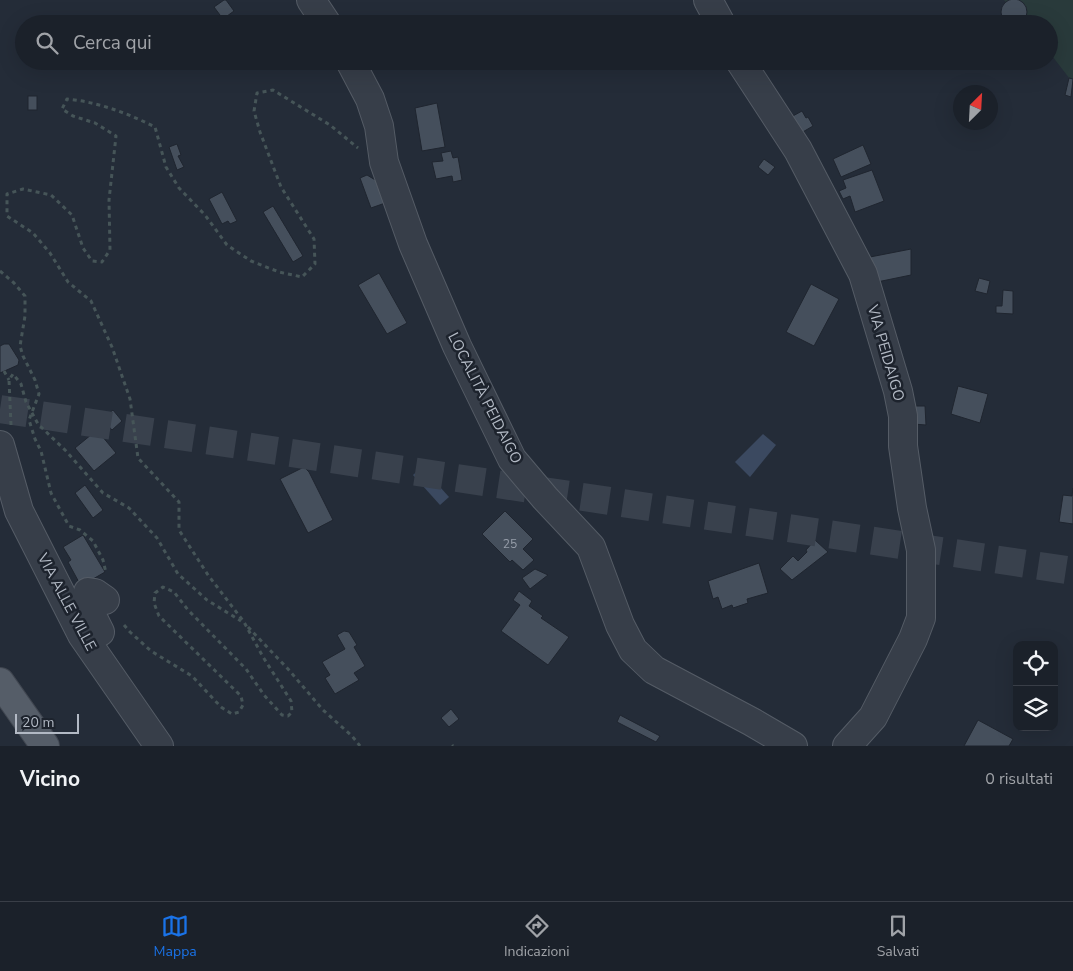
<!DOCTYPE html>
<html lang="it">
<meta charset="utf-8">
<style>
body{margin:0;font-family:"Nunito Sans",sans-serif;background:#282e36;color:#f1f3f6}
.controls{position:absolute;right:15px;bottom:15px;display:grid;overflow:hidden;border-radius:10px;box-shadow:0 5px 20px #0002}
.controls button{width:45px;height:45px;display:grid;place-items:center;padding:0;border:0;border-bottom:1px solid #393e47;background:#1b212a;color:#f1f3f6;font:25px sans-serif}
.compass{position:absolute;left:953px;top:85px;width:45px;height:45px;border-radius:50%;background:#1b212a;box-shadow:0 5px 20px #0002;rotate:24deg}
.scale{position:absolute;left:15px;bottom:12px;width:64px;box-sizing:border-box;padding-left:5px;border:2px solid #b2b9c4;border-top:0;font-size:14px;line-height:18px;white-space:nowrap;color:#b2b9c4;-webkit-text-stroke:4px #1d232d;paint-order:stroke}
.list{margin:0;padding:0;list-style:none}
h2{display:flex;justify-content:space-between;align-items:center;height:65px;margin:0;padding:0 20px;font-size:21px}
h2 small{font-size:16px;font-weight:400;color:#a0a3a8}
.icon{flex:none;width:28px;height:28px;fill:none;stroke:currentColor;stroke-width:2;stroke-linecap:round;stroke-linejoin:round}
.map{position:relative;flex:none;width:1073px;height:746px;overflow:hidden}
.search{position:absolute;background:#1b212a;box-shadow:0 5px 20px #0002;left:15px;right:15px;top:15px;height:55px;display:flex;align-items:center;gap:12px;box-sizing:border-box;padding:0 18px;border-radius:28px;color:#a0a3a8;font-size:19px}
.sheet{height:155px;background:#1b212a}
nav{display:flex;justify-content:space-around;align-items:center;box-sizing:border-box;height:70px;border-top:1px solid #393e47;background:#1b212a;font-size:14px;color:#a0a3a8}
nav a{display:grid;justify-items:center;gap:2px}
nav .on{color:#1a73e8}
.map>svg:first-child{display:block}
.green{fill:#293a3b}
.water{fill:#3b4960}
.building{fill:#454f5c;stroke:#1f252f}
.lines{fill:none;stroke-linecap:round;stroke-linejoin:round}
.major-tunnel{stroke:#39414d;stroke-width:28;stroke-dasharray:28 14;stroke-linecap:butt}
.minor-casing{stroke:#555c66;stroke-width:30}
.major-casing{stroke:#414751;stroke-width:30}
.path{stroke:#465558;stroke-width:3;stroke-dasharray:4 4;stroke-linecap:butt}
.minor{stroke:#373e49;stroke-width:28}
.major{stroke:#555d68;stroke-width:28}
.labels{text-anchor:middle;dominant-baseline:central;stroke-width:5;stroke-linejoin:round;paint-order:stroke}
.number-label{font-size:12px;fill:#979eaa}
.street-label{font-size:15px;fill:#b2b9c4;stroke:#1d232d}
</style>
<div class="map">
<svg width="1073" height="746" viewBox="0 0 1073 746">
<rect width="100%" height="100%" fill="#242c38"/>
<polygon class="green" points="1004,0 1073,0 1073,83 1049,52 1049,24 1024,24"/>
<g class="water">
<polygon points="763,434 776,445 750,477 735,462"/>
<polygon points="422,467 449,497 440,505 413,475"/>
</g>
<g class="building">
<circle cx="1014" cy="12" r="13"/>
<polygon points="224,0 226,0 234,11 223,19 214,7"/>
<polygon points="1069,78 1073,79 1071,97 1065,95"/>
<rect x="28" y="96" width="9" height="14"/>
<polygon points="437,103 445,147 422,151 415,108"/>
<polygon points="802,111 806,118 808,117 813,126 801,133 791,117"/>
<polygon points="177,144 181,155 178,156 184,167 177,170 169,147"/>
<polygon points="863,145 871,164 841,177 833,159"/>
<polygon points="451,151 453,158 458,157 462,180 453,182 452,176 436,179 432,162 443,161 441,153"/>
<polygon points="764,159 775,167 768,175 758,167"/>
<polygon points="872,170 884,201 855,212 850,196 843,199 839,191 846,188 843,180"/>
<polygon points="367,175 382,184 388,202 371,208 360,178"/>
<polygon points="222,192 237,221 230,224 228,221 222,224 209,199"/>
<polygon points="273,206 303,256 293,262 263,212"/>
<polygon points="911,249 911,275 877,282 870,257"/>
<polygon points="379,273 407,323 387,334 358,285"/>
<polygon points="979,278 990,281 987,294 975,291"/>
<polygon points="811,284 839,299 814,346 786,332"/>
<polygon points="1003,290 1013,291 1013,314 996,313 996,306 1002,306"/>
<polygon points="4,344 9,344 19,360 18,365 0,373 0,346"/>
<polygon points="958,386 988,394 980,423 951,414"/>
<polygon points="914,406 925,406 926,425 913,424"/>
<polygon points="113,410 122,421 112,430 102,419"/>
<polygon points="97,430 116,453 94,471 75,448"/>
<polygon points="304,467 309,472 333,520 308,533 280,479"/>
<polygon points="85,485 103,510 93,518 75,493"/>
<polygon points="1073,488 1073,524 1059,522 1063,495 1072,496"/>
<polygon points="505,511 533,539 523,549 534,560 523,570 512,560 510,562 482,534"/>
<polygon points="83,535 105,572 81,586 68,562 71,560 63,547"/>
<polygon points="815,540 828,552 792,580 780,569 793,556 798,561 807,552 806,550"/>
<polygon points="759,563 768,593 747,599 748,603 733,608 732,605 722,609 718,597 713,599 708,581"/>
<polygon points="535,569 548,575 530,589 522,578"/>
<polygon points="519,591 532,601 529,606 543,616 541,618 569,637 548,665 501,631 520,605 513,600"/>
<polygon points="344,631 349,632 357,645 354,647 365,666 354,673 359,680 335,694 325,678 330,675 322,662 345,649 337,635"/>
<polygon points="451,709 459,719 449,727 441,718"/>
<polygon points="620,715 660,736 656,742 617,722"/>
<polygon points="978,720 1013,739 1009,746 964,746"/>
</g>
<g class="lines">
<polyline class="major-tunnel" points="0,409 1073,571"/>
<defs>
<g id="minor">
<polyline points="311,0 327,24"/>
<polyline points="708,0 721,24"/>
<polyline points="350,61 370,99 379,126 384,162 413,244 457,346 512,459 545,498 591,547 620,625 633,650 654,670 752,722 793,746"/>
<polyline points="740,61 798,150 863,274 898,391 903,416 903,446 912,508 921,550 921,618 913,639 873,717 847,746"/>
<polyline points="0,445 19,511 82,635 159,746"/>
<polyline points="100,632 85,602 88,592 95,593 105,600"/>
</g>
<polyline id="major" points="0,682 45,746"/>
</defs>
<use href="#minor" class="minor-casing"/>
<use href="#major" class="major-casing"/>
<g class="path">
<polyline points="0,271 14,283 25,296 25,316 20,346 23,356 35,380 39,394 29,420 35,439 41,451 51,493 69,526 80,530 93,541 103,560 106,573"/>
<polyline points="4,371 9,380"/>
<polyline points="11,425 9,380 13,374 21,384 26,402 38,424 66,451 103,493 129,508 157,538 178,574 207,600 241,621"/>
<path d="M 124,625 L 130,632 L 151,651 L 192,676 L 221,707 L 232,714 L 239,712 L 243,705 L 241,696 L 159,616 L 154,603 L 155,593 L 163,587 L 174,592 L 188,610 L 246,669 L 264,695 L 282,715 L 288,716 L 292,712 L 291,701 L 263,657 L 244,622 L 208,575 L 179,530 L 179,502 L 138,458 L 130,399 L 112,347 L 91,301 L 68,282 L 50,253 L 33,233 L 7,216 L 7,194 L 23,189 L 51,195 L 72,215 L 83,248 L 92,261 L 102,262 L 110,250 L 109,200 L 116,136 L 95,123 L 73,116 L 62,109 L 67,99 C 98,102 127,113 155,127 L 166,167 L 179,188 L 205,215 L 227,245 L 251,261 L 279,272 L 302,277 L 315,264 L 314,239 L 281,187 L 260,132 L 254,111 L 257,93 L 273,90 L 330,125 L 358,148"/>
<polyline points="248,627 288,669 323,710 352,736 360,746"/>
<polyline points="452,745 453,746"/>
</g>
<use href="#minor" class="minor"/>
<use href="#major" class="major"/>
</g>
<g class="labels">
<g class="number-label">
<text x="510" y="544">25</text>
</g>
<g class="street-label">
<text transform="translate(886 353) rotate(74)">VIA PEIDAIGO</text>
<text transform="translate(485 398) rotate(63)">LOCALITÀ PEIDAIGO</text>
<text transform="translate(67 602) rotate(62)">VIA ALLE VILLE</text>
</g>
</g>
</svg>
<div class="controls">
<button><svg class="icon" aria-label="locate" viewBox="0 0 24 24"><circle cx="12" cy="12" r="6"/><path d="M12 2v4M12 18v4M2 12h4M18 12h4"/></svg></button>
<button><svg class="icon" aria-label="layers" viewBox="0 0 24 24"><path d="M12 4l9 5-9 5-9-5zM3 14l9 5 9-5"/></svg></button>
</div>
<svg class="compass" viewBox="-18 -18 36 36"><path d="M0-13l5 13h-10z" fill="#e53935"/><path d="M0 13l5-13h-10z" fill="#a0a3a8"/></svg>
<div class="scale">20 m</div>
<div class="search"><svg class="icon" aria-label="search" viewBox="0 0 24 24"><circle cx="10" cy="10" r="6"/><path d="M15 15l6 6"/></svg>Cerca qui</div>
</div>
<section class="sheet">
<h2>Vicino<small>0 risultati</small></h2>
<ul class="list">
</ul>
</section>
<nav>
<a class="on"><svg class="icon" aria-label="map" viewBox="0 0 24 24"><path d="M3 6l6-2 6 2 6-2v14l-6 2-6-2-6 2zM9 4v14M15 6v14"/></svg>Mappa</a>
<a><svg class="icon" aria-label="directions" viewBox="0 0 24 24"><path d="M12 3l9 9-9 9-9-9zM9 14v-3h6M13 9l2 2-2 2"/></svg>Indicazioni</a>
<a><svg class="icon" aria-label="saved" viewBox="0 0 24 24"><path d="M7 4h10v16l-5-4-5 4z"/></svg>Salvati</a>
</nav>
